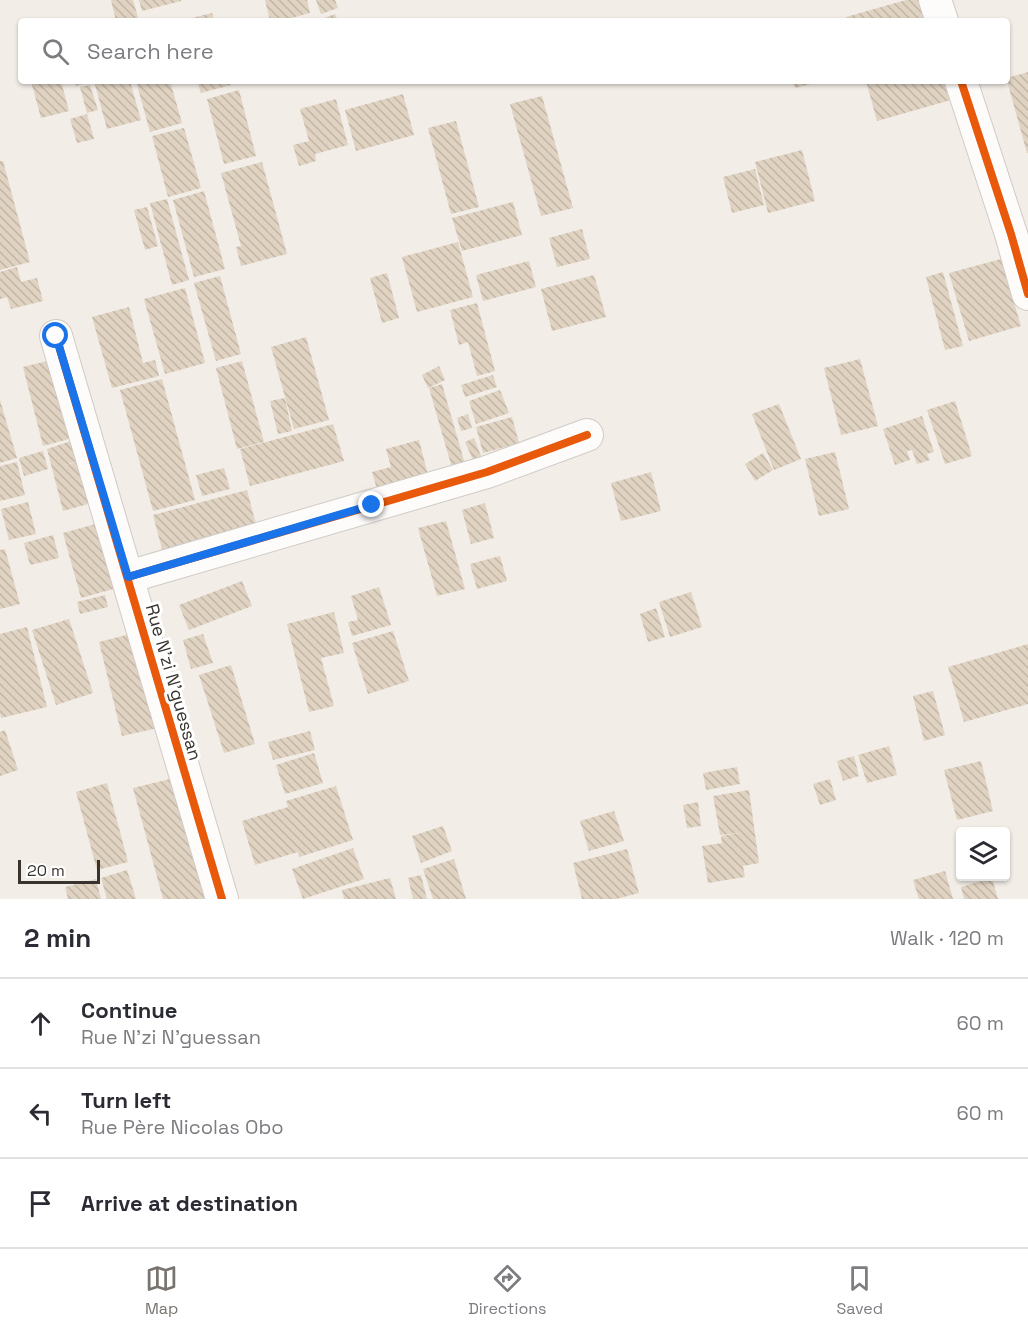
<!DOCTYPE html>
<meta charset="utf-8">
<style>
body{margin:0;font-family:"Space Grotesk",sans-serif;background:#f2f2f3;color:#2b2b33}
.controls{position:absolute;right:18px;bottom:18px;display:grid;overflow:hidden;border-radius:6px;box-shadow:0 2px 4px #0004}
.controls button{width:54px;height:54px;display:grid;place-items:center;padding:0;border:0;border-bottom:2px solid #e1e1e2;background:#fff;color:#2b2b33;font:30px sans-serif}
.scale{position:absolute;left:18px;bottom:15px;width:82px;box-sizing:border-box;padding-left:6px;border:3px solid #38332e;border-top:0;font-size:16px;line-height:21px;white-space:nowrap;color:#38332e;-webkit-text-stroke:4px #fff;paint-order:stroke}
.stop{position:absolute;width:18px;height:18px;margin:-14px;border:4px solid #1a73e8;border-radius:50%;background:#fff}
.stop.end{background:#1a73e8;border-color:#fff;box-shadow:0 2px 6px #0008}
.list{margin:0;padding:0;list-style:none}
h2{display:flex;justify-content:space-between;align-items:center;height:78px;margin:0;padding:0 24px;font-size:26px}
h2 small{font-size:20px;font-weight:400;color:#7c7c81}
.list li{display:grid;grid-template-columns:39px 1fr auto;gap:18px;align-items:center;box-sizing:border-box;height:90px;padding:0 24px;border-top:2px solid #e1e1e2}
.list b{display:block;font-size:22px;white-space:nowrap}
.list p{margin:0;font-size:20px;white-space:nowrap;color:#7c7c81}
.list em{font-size:20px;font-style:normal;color:#7c7c81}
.icon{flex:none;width:33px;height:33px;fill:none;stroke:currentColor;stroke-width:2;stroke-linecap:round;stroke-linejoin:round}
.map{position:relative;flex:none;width:1028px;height:899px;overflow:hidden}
.search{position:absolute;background:#fff;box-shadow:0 2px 4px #0004;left:18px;right:18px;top:18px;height:66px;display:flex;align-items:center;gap:15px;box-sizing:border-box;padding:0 21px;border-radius:6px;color:#7c7c81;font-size:22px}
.sheet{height:348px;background:#fff}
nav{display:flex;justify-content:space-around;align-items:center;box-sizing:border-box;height:84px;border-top:2px solid #e1e1e2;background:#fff;font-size:16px;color:#7c7c81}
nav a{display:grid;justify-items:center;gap:3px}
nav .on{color:#79746f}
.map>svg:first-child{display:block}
.building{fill:url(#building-back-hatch)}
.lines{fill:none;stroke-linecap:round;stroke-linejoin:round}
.street-casing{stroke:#d0cbc6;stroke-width:34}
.street{stroke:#fdfcfb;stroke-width:32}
.cycleway-casing{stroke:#fff;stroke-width:11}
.cycleway{stroke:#e8590c;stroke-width:8}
.route{stroke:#1a73e8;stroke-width:8}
.labels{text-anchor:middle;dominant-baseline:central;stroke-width:6;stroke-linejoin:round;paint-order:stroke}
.street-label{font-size:18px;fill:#38332e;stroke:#fff}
</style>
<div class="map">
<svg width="1028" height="899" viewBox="0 0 1028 899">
<defs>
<pattern id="building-back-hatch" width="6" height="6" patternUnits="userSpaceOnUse" patternTransform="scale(1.5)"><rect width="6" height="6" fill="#e0d3c2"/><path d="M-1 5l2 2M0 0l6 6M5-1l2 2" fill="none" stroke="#c1b6a7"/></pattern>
</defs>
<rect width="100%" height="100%" fill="#f3ede7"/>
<g class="building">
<polygon points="111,0 133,0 139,21 116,21"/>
<polygon points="139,0 181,0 181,1 142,11"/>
<polygon points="265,0 307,0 310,13 280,21 270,21"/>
<polygon points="316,0 335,0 338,8 321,14"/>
<polygon points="906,0 931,0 937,21 847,21 846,17"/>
<polygon points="212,13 214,21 184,21 184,20"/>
<polygon points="335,14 338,21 325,21 324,18"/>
<polygon points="1028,72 1028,153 1027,153 1007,81 1007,78"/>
<polygon points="31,81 61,81 69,111 41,118"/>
<polygon points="75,81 90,81 90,82 76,86"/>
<polygon points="94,81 130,81 141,120 107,129"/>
<polygon points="136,81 170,81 182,123 150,132"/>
<polygon points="197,81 230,81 231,85 201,93"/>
<polygon points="793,81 819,81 819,82 795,88"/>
<polygon points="866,81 953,81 958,98 877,121"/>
<polygon points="90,85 98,110 87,113 80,87"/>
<polygon points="239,90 256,156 224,164 207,99"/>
<polygon points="403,94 414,135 356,151 345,110"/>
<polygon points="542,96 573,208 541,216 510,104"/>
<polygon points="336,99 348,145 315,154 316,161 299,166 293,145 309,141 300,109"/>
<polygon points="87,114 94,139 77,143 70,119"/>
<polygon points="456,121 479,207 451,214 428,128"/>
<polygon points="184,128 201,188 168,197 152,136"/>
<polygon points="802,150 815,201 768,213 755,162"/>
<polygon points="0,161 3,161 30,262 0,270"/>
<polygon points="262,162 287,254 241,266 236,247 241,246 221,173"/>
<polygon points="755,169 764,205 732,213 723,177"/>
<polygon points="204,191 225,269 194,277 173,200"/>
<polygon points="167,199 189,280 172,285 150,203"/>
<polygon points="513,202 522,235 462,251 452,218"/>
<polygon points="147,207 158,246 145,250 134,210"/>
<polygon points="582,229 590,259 557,267 549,238"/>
<polygon points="458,242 473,297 417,312 402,257"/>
<polygon points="1001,259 1021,326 969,341 949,273"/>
<polygon points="529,261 536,287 483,301 476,275"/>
<polygon points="17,267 21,282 37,278 43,301 11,309 7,297 0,299 0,272"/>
<polygon points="943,272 963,346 945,350 926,277"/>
<polygon points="387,273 399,318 382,323 370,278"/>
<polygon points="594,275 606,317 552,331 541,289"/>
<polygon points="220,276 241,354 216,361 194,283"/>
<polygon points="185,288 205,363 165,374 144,299"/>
<polygon points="477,303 495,371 477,376 468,342 459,345 450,310"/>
<polygon points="129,307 143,363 155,360 159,376 112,388 92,317"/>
<polygon points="306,337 329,420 294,429 271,347"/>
<polygon points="59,358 80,436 43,446 23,367"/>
<polygon points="860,359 878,426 841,435 824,368"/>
<polygon points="242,361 264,442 237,449 216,368"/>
<polygon points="439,366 445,380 428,388 422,375"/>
<polygon points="493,375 497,387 465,397 461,385"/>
<polygon points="162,379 195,500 153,511 120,390"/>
<polygon points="442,384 465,464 452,468 429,388"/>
<polygon points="500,390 509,413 476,424 469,401"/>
<polygon points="285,398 292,431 278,434 270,401"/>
<polygon points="0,400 17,458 0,463"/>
<polygon points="955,401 972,456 945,464 927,410"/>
<polygon points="779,404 801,459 774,470 752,414"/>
<polygon points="468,414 472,428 461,431 457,418"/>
<polygon points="922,416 934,452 927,454 930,460 917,464 912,450 907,451 910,460 895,465 883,429"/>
<polygon points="512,417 519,443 483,453 476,427"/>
<polygon points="333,424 344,461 250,486 240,449"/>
<polygon points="80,438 87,458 62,466 84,460 95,502 63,511 47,449"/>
<polygon points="474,438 481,456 473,460 465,442"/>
<polygon points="419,440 429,479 378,493 372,472 391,467 386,449"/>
<polygon points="43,451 48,469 24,476 19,458"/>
<polygon points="835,452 849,509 819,516 805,459"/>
<polygon points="763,453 773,470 755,481 745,464"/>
<polygon points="17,462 25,495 0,501 0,466"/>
<polygon points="224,468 230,489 202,496 196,475"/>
<polygon points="651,472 661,511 621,521 611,483"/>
<polygon points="247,490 257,528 163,553 153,515"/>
<polygon points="28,502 36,534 9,540 1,509"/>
<polygon points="485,503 494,538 471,544 462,510"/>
<polygon points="446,521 465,589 437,596 418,528"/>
<polygon points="99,523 117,588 81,598 63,533"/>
<polygon points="53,535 59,558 30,565 24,543"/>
<polygon points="5,549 20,604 0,609 0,550"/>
<polygon points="500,556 507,581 477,589 470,564"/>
<polygon points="242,581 252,606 189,630 179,605"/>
<polygon points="379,587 391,625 352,636 348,622 358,620 351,596"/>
<polygon points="691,592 702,627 670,637 659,602"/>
<polygon points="105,595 108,607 80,614 77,602"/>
<polygon points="656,608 665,637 648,642 640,614"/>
<polygon points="334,612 344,653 321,658 334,706 309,712 287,624"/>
<polygon points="69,619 93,693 56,705 32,630"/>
<polygon points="27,627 47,707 1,718 0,713 0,634"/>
<polygon points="393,631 409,681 368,694 352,643"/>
<polygon points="134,633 158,728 122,736 99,642"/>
<polygon points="203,634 213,663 191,669 183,640"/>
<polygon points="1028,644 1028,704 964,722 948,667"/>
<polygon points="231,665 255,744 224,753 199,675"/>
<polygon points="933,691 945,735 924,741 913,696"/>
<polygon points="5,730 18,770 0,776 0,732"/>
<polygon points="310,731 315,750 273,760 268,742"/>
<polygon points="889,746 897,775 867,783 858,755"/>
<polygon points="314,753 323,783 285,794 276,765"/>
<polygon points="854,756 859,776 843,781 837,761"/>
<polygon points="981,761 993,811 957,820 944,770"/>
<polygon points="737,767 740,784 706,790 703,773"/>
<polygon points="178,777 210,899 163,899 133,788"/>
<polygon points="830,779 836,800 820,805 813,784"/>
<polygon points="107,783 128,862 97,870 76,792"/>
<polygon points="336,786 353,840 299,857 298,852 255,865 242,821 288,807 286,801"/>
<polygon points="749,790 759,863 743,866 745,877 708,883 702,846 722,843 721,836 740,833 720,835 713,796"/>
<polygon points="698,802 701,826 687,828 683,805"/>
<polygon points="614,811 624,841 589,851 580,821"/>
<polygon points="443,826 452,851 421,863 412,836"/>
<polygon points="353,848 364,879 303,899 292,869"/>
<polygon points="627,849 639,893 616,899 582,899 573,863"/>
<polygon points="454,859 466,899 433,899 423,869"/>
<polygon points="127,870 136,899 107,899 101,878"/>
<polygon points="945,871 953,899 919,899 913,880"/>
<polygon points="421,875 427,899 413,899 408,878"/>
<polygon points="390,878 396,899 344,899 342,890"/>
<polygon points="992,878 998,899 964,899 961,887"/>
<polygon points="96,879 101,899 68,899 65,887"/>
</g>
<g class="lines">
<defs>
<g id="street">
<polyline points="935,0 942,21"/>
<polyline points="961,81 1011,234 1028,294"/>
<polyline points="56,336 222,899"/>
<polyline points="128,577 487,472 587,435"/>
</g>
</defs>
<use href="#street" class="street-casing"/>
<use href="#street" class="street"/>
<defs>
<g id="cycleway">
<polyline points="961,81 1011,234 1028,294"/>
<polyline points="56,336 222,899"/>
<polyline points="128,577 487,472 587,435"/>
</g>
</defs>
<use href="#cycleway" class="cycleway-casing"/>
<use href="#cycleway" class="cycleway"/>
</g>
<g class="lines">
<polyline class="route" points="56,336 128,577 372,505"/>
</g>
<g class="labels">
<g class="street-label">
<text transform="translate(174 682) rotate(74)">Rue N'zi N'guessan</text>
</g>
</g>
</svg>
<div class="controls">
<button><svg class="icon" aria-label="layers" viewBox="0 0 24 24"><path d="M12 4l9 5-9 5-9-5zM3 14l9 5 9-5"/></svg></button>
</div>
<div class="scale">20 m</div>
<div class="stop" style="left:56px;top:336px"></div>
<div class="stop end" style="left:372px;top:505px"></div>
<div class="search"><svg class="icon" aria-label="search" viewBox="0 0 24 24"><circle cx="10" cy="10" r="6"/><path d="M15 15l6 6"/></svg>Search here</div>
</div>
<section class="sheet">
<h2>2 min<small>Walk · 120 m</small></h2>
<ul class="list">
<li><svg class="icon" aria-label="ahead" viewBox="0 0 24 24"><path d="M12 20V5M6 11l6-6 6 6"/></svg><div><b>Continue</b><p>Rue N'zi N'guessan</p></div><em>60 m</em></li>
<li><svg class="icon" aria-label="left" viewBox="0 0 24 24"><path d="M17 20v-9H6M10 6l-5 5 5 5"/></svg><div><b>Turn left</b><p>Rue Père Nicolas Obo</p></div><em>60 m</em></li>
<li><svg class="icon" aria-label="arrive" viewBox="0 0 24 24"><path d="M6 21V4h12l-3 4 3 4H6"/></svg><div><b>Arrive at destination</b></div></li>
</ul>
</section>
<nav>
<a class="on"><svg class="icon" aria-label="map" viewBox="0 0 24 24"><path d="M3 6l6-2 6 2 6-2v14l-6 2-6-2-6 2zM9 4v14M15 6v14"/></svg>Map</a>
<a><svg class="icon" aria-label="directions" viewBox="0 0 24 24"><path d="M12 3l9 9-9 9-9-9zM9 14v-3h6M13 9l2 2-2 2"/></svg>Directions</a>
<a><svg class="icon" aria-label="saved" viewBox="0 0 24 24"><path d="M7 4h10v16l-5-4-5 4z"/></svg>Saved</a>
</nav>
